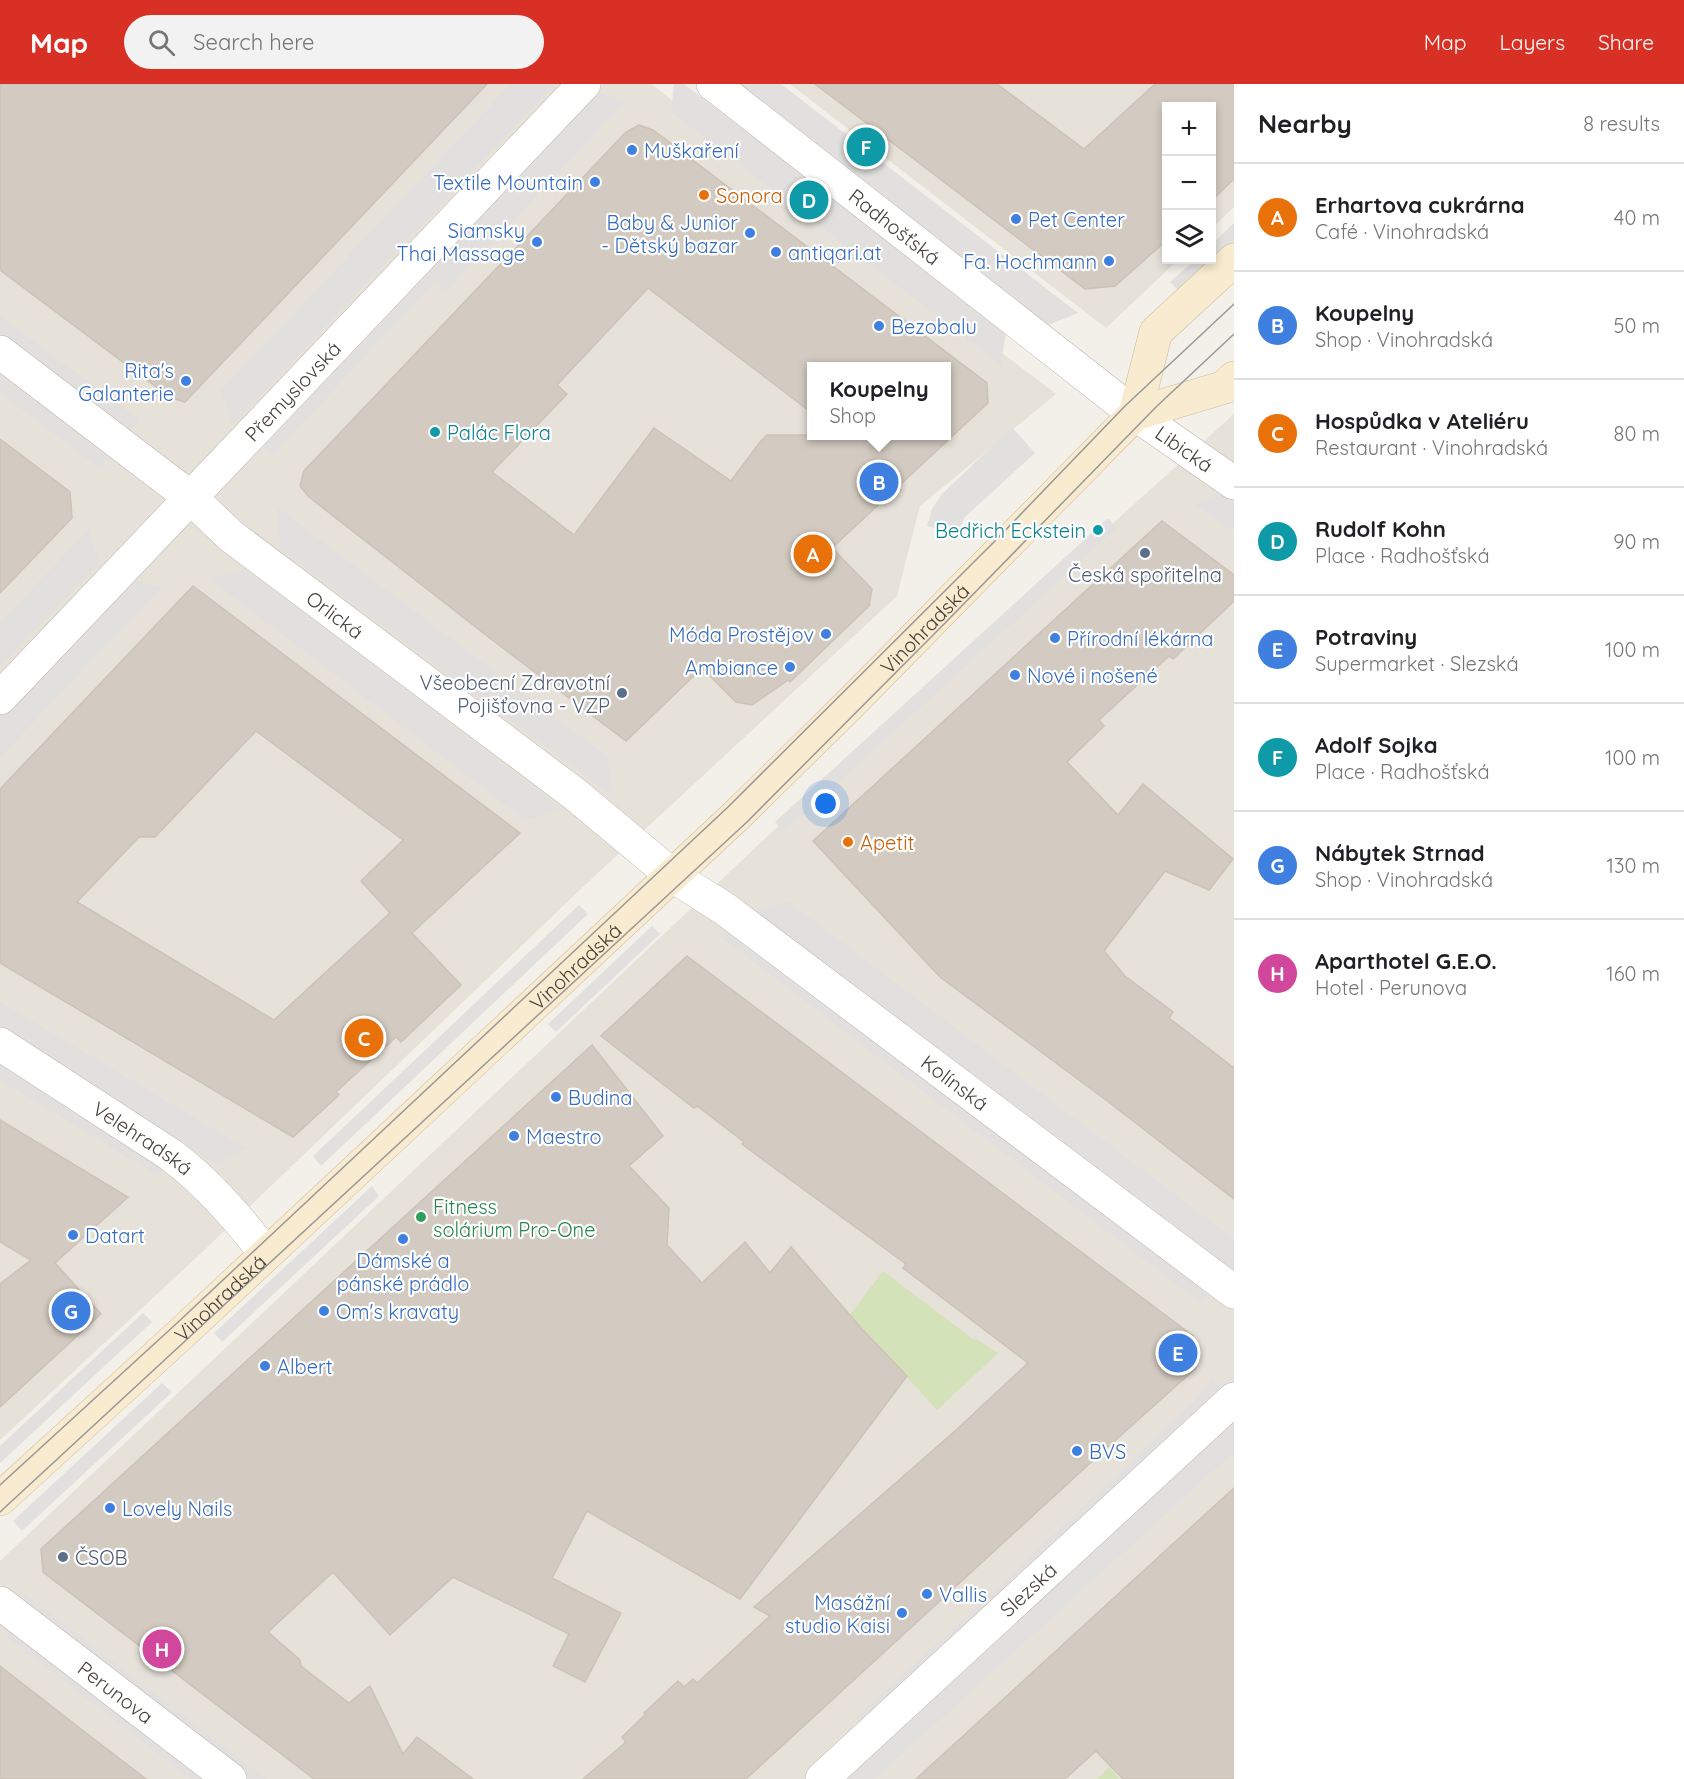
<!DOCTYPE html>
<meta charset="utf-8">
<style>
body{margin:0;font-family:Quicksand,sans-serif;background:#f2f2f2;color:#202124}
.controls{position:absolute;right:18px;top:18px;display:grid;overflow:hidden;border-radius:0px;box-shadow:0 3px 9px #0003}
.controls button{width:54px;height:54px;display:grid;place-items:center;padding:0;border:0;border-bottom:2px solid #e0e0e0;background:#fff;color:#202124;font:30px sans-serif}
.you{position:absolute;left:826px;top:720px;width:21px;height:21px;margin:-15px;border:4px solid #fff;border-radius:50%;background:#1a73e8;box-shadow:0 0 0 9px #1a73e833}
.badge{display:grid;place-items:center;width:39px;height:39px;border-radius:50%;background:#d93025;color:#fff;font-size:20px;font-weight:700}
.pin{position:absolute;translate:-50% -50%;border:3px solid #fff;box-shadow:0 2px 6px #0006}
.popup{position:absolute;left:807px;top:278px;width:144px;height:78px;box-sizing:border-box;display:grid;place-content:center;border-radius:0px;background:#fff;filter:drop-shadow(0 2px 4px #0005);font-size:20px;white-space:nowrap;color:#757577}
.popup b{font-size:22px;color:#202124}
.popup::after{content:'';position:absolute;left:50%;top:100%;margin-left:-12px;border:12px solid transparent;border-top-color:#fff}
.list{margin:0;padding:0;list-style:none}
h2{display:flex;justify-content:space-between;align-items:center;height:78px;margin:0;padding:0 24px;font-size:26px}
h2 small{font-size:20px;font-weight:400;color:#757577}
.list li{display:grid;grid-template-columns:39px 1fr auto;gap:18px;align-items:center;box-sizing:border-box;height:108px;padding:0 24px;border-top:2px solid #e0e0e0}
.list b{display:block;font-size:22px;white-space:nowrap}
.list p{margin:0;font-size:20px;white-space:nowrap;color:#757577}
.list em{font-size:20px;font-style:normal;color:#757577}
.icon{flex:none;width:33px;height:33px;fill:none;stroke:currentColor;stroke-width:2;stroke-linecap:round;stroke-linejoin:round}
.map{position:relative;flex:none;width:1234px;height:1695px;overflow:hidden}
header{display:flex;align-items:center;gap:36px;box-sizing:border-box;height:84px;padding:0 30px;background:#d93025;color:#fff}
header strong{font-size:28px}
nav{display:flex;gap:33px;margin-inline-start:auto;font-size:21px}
.search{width:420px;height:54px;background:#f2f2f2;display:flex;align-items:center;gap:15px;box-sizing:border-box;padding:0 21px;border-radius:33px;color:#757577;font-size:22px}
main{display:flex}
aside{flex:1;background:#fff}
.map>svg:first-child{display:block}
.residential{fill:#e6e1d9;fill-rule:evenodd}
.green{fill:#d3e2b8}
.parking{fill:#e2e0de}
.building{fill:#d3cbc1;stroke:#cdc2b5;stroke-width:1.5;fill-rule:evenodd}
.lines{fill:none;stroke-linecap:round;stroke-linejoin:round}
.street-casing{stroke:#beb6ae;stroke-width:34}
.secondary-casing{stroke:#cdbd9f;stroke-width:34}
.street{stroke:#fff;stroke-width:33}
.secondary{stroke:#f8ebcf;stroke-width:33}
.tram{stroke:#989898;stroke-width:1.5}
.shop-dot{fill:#3f7fe0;stroke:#fff;stroke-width:2}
.food-dot{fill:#e8710a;stroke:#fff;stroke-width:2}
.culture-dot{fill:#0f9aa8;stroke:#fff;stroke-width:2}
.service-dot{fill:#5c6f8a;stroke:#fff;stroke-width:2}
.leisure-dot{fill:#2e9e5b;stroke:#fff;stroke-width:2}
.labels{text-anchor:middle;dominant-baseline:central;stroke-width:4.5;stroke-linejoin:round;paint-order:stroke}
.shop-label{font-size:20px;fill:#366cbe;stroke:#fff;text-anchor:start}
.food-label{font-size:20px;fill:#c56008;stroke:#fff;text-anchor:start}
.street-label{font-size:20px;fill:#464039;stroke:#fff}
.culture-label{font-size:20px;fill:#0d838f;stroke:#fff;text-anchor:start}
.service-label{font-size:20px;fill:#4e5e75;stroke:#fff}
.leisure-label{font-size:20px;fill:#27864d;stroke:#fff;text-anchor:start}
</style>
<header>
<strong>Map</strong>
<div class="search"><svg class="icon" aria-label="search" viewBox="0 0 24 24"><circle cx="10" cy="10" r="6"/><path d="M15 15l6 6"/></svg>Search here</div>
<nav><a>Map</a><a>Layers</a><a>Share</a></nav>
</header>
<main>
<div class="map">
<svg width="1234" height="1695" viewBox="0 0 1234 1695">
<rect width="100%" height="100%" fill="#f3f0ea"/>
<g class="residential">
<path d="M 0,0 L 651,0 L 1056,310 L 920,422 L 897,512 L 585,801 L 198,1172 L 0,1356 ZM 812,282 L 946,282 L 946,352 L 812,352 Z"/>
<polygon points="790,0 1234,0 1234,123 1212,144 1212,22 1166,22 1166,176 1178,176 1106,244"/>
<polygon points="1234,330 1234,1695 0,1695 0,1477 791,730"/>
</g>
<g class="green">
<polygon points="883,1187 974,1256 977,1255 998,1269 937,1326 850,1231"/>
<polygon points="1110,1683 1119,1695 1097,1695"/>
</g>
<g class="parking">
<polygon points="511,0 555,0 232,341 221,306"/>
<polygon points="674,0 684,0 1006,248 1001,281 671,28"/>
<polygon points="734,0 781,0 1078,229 1046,242"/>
<polygon points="592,7 626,17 446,208 435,198 272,372 261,361"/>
<polygon points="1234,139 1234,160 1181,209 1170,198 1195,176 1212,176 1212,160"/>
<polygon points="0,232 139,336 130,346 0,249"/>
<polygon points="0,292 110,374 101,385 0,309"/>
<polygon points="1012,343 1035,369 964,434 958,451 927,442 932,425 941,411"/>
<polygon points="1225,407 1234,413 1234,448 1196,421"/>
<polygon points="277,423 608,673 612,712 280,465"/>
<polygon points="1108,434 1117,444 784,748 775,738"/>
<polygon points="89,446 99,479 0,582 0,538"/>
<polygon points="244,484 563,725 525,736 211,496"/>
<polygon points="129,495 162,503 0,673 0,629"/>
<polygon points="789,818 1234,1155 1234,1183 1226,1186 748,826"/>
<polygon points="579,821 588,830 321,1082 313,1072"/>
<polygon points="652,842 660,850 556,948 548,940"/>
<polygon points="726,844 1211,1208 1202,1220 719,852"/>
<polygon points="0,918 247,1065 216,1080 0,951"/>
<polygon points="0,980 165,1080 158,1092 0,996"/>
<polygon points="372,1102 379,1112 222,1258 214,1249"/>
<polygon points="143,1229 152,1238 0,1379 0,1362"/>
<polygon points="1212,1295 1224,1307 865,1643 856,1633 988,1513 1203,1308"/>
<polygon points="162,1299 172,1308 22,1447 13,1437"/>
<polygon points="1234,1330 1234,1368 875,1695 836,1695"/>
<polygon points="25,1510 266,1695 245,1695 18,1521"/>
<polygon points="14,1540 214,1695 191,1695 6,1552"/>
</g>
<g class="building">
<polygon points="0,0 487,0 185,318 171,314 0,186"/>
<polygon points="815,0 997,0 1084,65 1155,0 1234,0 1234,95 1212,116 1212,22 1167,22 1167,156 1115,202 1085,205"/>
<path d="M 639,41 L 653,46 L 987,299 L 988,319 L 832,464 L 872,505 L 869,522 L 790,598 L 788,596 L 752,621 L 736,618 L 702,584 L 626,657 L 491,555 L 309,413 L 300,402 L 304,387 L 626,48 ZM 648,204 L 812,329 L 812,282 L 946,282 L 946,351 L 767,351 L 760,358 L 731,397 L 654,344 L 574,451 L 492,388 L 567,310 L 557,301 Z"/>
<polygon points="0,355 70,408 72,434 0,509"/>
<polygon points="1162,437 1234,491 1234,517 1173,575 1169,572 1099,636 1104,642 1067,678 1118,731 1143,700 1233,775 1209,806 1165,787 1104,867 1125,892 1173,928 1169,934 1234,984 1234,1115 1106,1016 940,893 813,757"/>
<path d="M 193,502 L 520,749 L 412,849 L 461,901 L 401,958 L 396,953 L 336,1008 L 339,1011 L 293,1053 L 0,879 L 0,705 ZM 256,647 L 403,756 L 361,797 L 390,829 L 274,936 L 77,818 L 139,753 L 155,753 Z"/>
<polygon points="687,872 1193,1252 1195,1285 1100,1370 746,1695 583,1695 626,1658 622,1653 646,1630 644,1629 678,1597 684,1603 693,1595 697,1599 770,1532 754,1523 955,1347 1028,1279 903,1184 906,1180 766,1078 742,1060 744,1058 697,1022 694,1024 601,952"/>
<polygon points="592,961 663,1052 629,1082 669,1124 667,1161 702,1199 745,1158 770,1189 791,1163 861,1244 907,1292 740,1515 587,1427 552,1494 621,1529 585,1598 553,1582 569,1550 453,1493 390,1551 333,1488 268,1548 300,1576 301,1582 349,1619 370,1602 403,1670 417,1653 473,1695 314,1695 43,1488 41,1465"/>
<polygon points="0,1036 128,1113 55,1179 101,1230 0,1323 0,1200 31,1176 0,1158"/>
<polygon points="1234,1404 1234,1695 1123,1695 1096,1667 1065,1695 916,1695"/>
<polygon points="0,1582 77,1642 146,1695 0,1695"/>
</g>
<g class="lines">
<defs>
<g id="street">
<path id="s1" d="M 713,0 L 1135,330 L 1234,399"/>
<path id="s2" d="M 0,268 L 190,413 L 231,452 L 576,711 L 673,792 L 725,825 L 1234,1208"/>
<path id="s3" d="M 0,614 L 584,0"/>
<path id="s4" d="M 0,960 L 171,1071 C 208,1099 238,1134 266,1170"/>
<path id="s5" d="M 0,1519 L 230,1695"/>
<path id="s6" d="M 822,1695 L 1234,1315"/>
</g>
<g id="secondary">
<polyline points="1135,330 1156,248 1234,176"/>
<path id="s7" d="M 0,1415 L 183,1248 L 737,731 L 851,619 L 1135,330 L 1225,303 L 1234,294"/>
</g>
</defs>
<use href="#street" class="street-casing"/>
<use href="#secondary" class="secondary-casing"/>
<use href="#street" class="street"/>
<use href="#secondary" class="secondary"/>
<g class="tram">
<polyline points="0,1401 176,1240 728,723 993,459 1125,322 1234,220"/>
<polyline points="0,1428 747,738 948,536 1156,323 1234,250"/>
</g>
</g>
<g class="shop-dot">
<circle cx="632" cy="66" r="6"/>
<circle cx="595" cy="98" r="6"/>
<circle cx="1016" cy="135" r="6"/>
<circle cx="750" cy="149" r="6"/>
<circle cx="537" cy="158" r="6"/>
<circle cx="776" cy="168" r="6"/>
<circle cx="1109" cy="177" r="6"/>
<circle cx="879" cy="242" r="6"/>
<circle cx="186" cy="297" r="6"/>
<circle cx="826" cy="550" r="6"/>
<circle cx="1055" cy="554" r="6"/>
<circle cx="790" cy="583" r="6"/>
<circle cx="1015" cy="591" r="6"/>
<circle cx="556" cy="1013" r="6"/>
<circle cx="514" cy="1052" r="6"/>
<circle cx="73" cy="1151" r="6"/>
<circle cx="403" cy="1155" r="6"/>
<circle cx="324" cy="1227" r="6"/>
<circle cx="265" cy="1282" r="6"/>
<circle cx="1077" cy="1367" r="6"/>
<circle cx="110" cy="1424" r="6"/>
<circle cx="927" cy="1510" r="6"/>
<circle cx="902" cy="1529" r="6"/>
</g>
<g class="food-dot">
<circle cx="704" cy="111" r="6"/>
<circle cx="848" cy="758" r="6"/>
</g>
<g class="culture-dot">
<circle cx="435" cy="348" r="6"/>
<circle cx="1098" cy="446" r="6"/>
</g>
<g class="service-dot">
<circle cx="1145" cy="469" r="6"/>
<circle cx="622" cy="609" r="6"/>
<circle cx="63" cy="1473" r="6"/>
</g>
<circle class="leisure-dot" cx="421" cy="1133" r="6"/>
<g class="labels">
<g class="shop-label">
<text x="644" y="66">Muškaření</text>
<text x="583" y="98" text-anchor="end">Textile Mountain</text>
<text x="1028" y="135">Pet Center</text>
<text x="738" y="138" text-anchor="end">Baby &amp; Junior<tspan x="738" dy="23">- Dětský bazar</tspan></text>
<text x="525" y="146" text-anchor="end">Siamsky<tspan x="525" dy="23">Thai Massage</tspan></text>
<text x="788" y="168">antiqari.at</text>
<text x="1097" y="177" text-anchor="end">Fa. Hochmann</text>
<text x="891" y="242">Bezobalu</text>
<text x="174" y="286" text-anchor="end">Rita's<tspan x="174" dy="23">Galanterie</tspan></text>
<text x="814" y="550" text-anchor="end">Móda Prostějov</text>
<text x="1067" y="554">Přírodní lékárna</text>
<text x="778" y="583" text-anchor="end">Ambiance</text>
<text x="1027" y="591">Nové i nošené</text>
<text x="568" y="1013">Budina</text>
<text x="526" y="1052">Maestro</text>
<text x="85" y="1151">Datart</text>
<text x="403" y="1176" text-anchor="middle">Dámské a<tspan x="403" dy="23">pánské prádlo</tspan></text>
<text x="336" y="1227">Om's kravaty</text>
<text x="277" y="1282">Albert</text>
<text x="1089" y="1367">BVS</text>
<text x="122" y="1424">Lovely Nails</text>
<text x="939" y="1510">Vallis</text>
<text x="890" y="1518" text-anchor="end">Masážní<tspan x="890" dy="23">studio Kaisi</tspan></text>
</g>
<g class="food-label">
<text x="716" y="111">Sonora</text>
<text x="860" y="758">Apetit</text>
</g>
<g class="street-label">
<text stroke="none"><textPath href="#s1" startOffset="231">Radhošťská</textPath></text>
<text stroke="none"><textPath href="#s3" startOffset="424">Přemyslovská</textPath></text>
<text stroke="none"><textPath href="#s1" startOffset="596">Libická</textPath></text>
<text stroke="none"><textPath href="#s2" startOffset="426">Orlická</textPath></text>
<text stroke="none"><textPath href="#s7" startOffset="1270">Vinohradská</textPath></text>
<text stroke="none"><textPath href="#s7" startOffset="784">Vinohradská</textPath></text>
<text stroke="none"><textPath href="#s2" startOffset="1203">Kolínská</textPath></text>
<text stroke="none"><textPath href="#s4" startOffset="171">Velehradská</textPath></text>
<text stroke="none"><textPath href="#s7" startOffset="298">Vinohradská</textPath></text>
<text stroke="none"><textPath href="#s6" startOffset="280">Slezská</textPath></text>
<text stroke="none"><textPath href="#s5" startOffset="146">Perunova</textPath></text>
</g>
<g class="culture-label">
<text x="447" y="348">Palác Flora</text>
<text x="1086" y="446" text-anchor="end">Bedřich Eckstein</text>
</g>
<g class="service-label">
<text x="1145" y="490">Česká spořitelna</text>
<text x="610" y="598" text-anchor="end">Všeobecní Zdravotní<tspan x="610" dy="23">Pojišťovna - VZP</tspan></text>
<text x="75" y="1473" text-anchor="start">ČSOB</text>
</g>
<g class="leisure-label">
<text x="433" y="1122">Fitness<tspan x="433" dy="23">solárium Pro-One</tspan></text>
</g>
</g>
</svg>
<div class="controls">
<button>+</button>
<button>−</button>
<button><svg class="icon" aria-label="layers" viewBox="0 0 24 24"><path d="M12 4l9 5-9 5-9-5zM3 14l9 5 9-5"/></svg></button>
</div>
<div class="you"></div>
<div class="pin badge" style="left:813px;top:470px;background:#e8710a">A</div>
<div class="pin badge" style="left:879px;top:398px;background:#3f7fe0">B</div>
<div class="popup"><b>Koupelny</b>Shop</div>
<div class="pin badge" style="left:364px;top:954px;background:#e8710a">C</div>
<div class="pin badge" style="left:809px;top:116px;background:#0f9aa8">D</div>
<div class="pin badge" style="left:1178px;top:1269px;background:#3f7fe0">E</div>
<div class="pin badge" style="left:866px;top:63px;background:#0f9aa8">F</div>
<div class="pin badge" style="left:71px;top:1227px;background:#3f7fe0">G</div>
<div class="pin badge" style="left:162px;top:1565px;background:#d1479c">H</div>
</div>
<aside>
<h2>Nearby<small>8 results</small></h2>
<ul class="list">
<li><span class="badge" style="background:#e8710a">A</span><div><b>Erhartova cukrárna</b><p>Café · Vinohradská</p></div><em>40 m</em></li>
<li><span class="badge" style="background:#3f7fe0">B</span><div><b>Koupelny</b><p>Shop · Vinohradská</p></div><em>50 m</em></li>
<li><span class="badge" style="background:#e8710a">C</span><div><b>Hospůdka v Ateliéru</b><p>Restaurant · Vinohradská</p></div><em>80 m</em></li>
<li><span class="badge" style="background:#0f9aa8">D</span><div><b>Rudolf Kohn</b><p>Place · Radhošťská</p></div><em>90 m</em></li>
<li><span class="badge" style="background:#3f7fe0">E</span><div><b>Potraviny</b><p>Supermarket · Slezská</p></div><em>100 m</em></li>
<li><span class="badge" style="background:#0f9aa8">F</span><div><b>Adolf Sojka</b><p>Place · Radhošťská</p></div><em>100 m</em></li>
<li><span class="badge" style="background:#3f7fe0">G</span><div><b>Nábytek Strnad</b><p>Shop · Vinohradská</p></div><em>130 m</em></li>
<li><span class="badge" style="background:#d1479c">H</span><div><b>Aparthotel G.E.O.</b><p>Hotel · Perunova</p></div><em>160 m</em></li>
</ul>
</aside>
</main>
